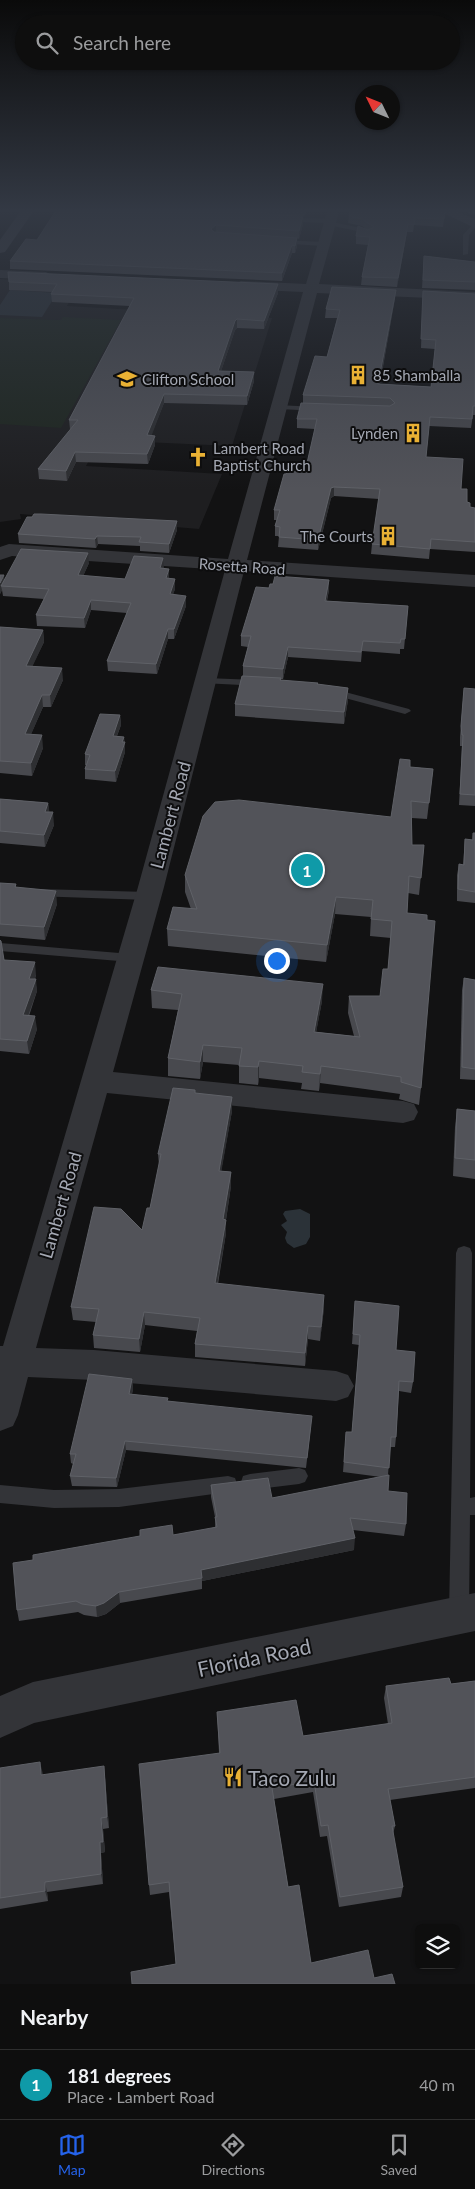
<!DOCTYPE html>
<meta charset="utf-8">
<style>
body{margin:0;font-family:Lato,sans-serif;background:#171717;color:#f1f3f6}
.controls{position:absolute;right:15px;bottom:15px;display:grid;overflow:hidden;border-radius:8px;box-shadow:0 1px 4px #0004}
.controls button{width:45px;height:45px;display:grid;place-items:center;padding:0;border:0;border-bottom:1px solid #2e2e2e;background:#0e0e0e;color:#f1f3f6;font:25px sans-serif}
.compass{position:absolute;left:355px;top:85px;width:45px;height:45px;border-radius:50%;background:#0e0e0e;box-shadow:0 1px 4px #0004;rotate:313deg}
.you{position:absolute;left:276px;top:960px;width:18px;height:18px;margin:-12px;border:4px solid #fff;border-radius:50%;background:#1a73e8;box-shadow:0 0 0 8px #1a73e833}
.badge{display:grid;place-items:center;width:32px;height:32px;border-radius:50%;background:#2563eb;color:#fff;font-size:16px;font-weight:700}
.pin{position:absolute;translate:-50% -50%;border:2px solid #fff;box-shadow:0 1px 5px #0006}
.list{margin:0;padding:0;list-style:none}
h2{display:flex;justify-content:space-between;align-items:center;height:65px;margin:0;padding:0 20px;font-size:21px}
h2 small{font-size:16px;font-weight:400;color:#9b9c9e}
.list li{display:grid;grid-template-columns:32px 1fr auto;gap:15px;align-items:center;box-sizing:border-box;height:70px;padding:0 20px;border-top:1px solid #2e2e2e}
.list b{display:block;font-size:19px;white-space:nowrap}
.list p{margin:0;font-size:16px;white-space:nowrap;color:#9b9c9e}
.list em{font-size:16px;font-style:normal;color:#9b9c9e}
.icon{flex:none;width:28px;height:28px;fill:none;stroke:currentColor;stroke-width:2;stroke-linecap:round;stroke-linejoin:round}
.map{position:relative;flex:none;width:475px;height:1984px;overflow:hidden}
.search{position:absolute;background:#0e0e0e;box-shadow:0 1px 4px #0004;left:15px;right:15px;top:15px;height:55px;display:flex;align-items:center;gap:12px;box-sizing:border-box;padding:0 18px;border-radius:28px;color:#9b9c9e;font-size:19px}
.sheet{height:135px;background:#0e0e0e}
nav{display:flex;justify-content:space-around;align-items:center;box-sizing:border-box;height:70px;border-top:1px solid #2e2e2e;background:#0e0e0e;font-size:14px;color:#9b9c9e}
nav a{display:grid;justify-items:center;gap:2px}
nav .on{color:#2563eb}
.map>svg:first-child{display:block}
.built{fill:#1e1e20}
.green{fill:#1e261f}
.water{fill:#2b3238}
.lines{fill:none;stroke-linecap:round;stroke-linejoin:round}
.lane{fill:#333438;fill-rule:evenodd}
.street{fill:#333438;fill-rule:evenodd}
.secondary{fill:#414248;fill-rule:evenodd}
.wall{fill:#48494e}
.shaded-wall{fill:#2e2f32}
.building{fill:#525359;stroke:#5f6167}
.labels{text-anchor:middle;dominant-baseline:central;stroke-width:4;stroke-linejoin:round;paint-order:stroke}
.far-poi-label{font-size:15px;fill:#a4a8b3;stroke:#0d0d0e;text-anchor:start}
.far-street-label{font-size:15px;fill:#a4a8b3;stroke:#0d0d0e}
.street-label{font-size:18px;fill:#a4a8b3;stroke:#0d0d0e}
.near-street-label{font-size:21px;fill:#a4a8b3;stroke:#0d0d0e}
.near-poi-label{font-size:21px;fill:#a4a8b3;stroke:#0d0d0e;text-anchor:start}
</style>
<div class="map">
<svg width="475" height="1984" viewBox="0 0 475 1984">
<rect width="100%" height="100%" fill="#121213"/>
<polygon class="built" points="0,279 78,284 67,306 272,318 232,446 100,440 86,466 222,474 199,529 20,514 21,519 0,522"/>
<polygon class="green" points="63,317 121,320 61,428 0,424 0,318 61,320"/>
<g class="water">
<polygon points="10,290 57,293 42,317 0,315 0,305"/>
<polygon points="300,1209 310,1214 310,1237 306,1244 294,1248 287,1243 285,1238 287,1232 281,1225 287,1221 283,1214 285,1211"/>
</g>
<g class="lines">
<g class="lane">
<polygon points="255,212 264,212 274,217 330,219 333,221 332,222 361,228 372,235 367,236 357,231 328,225 328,223 273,221"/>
<polygon points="475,222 475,228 469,235 468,254 463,255 463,235"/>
<polygon points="279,240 323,242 326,244 323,246 277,243 277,241"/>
<polygon points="276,405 319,407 323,409 319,411 279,409 275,407"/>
<polygon points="206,678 259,680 264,683 259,686 202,683 201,681"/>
<polygon points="330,688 409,709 411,711 405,714 326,693 325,691 326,689"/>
<polygon points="39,889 148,892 154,896 148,900 34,896 33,893 34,890"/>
<polygon points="0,943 131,954 136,955 138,958 136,961 131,962 0,951"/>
<polygon points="464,1246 470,1248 472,1253 470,1498 475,1497 475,1515 470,1515 469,1614 466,1621 459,1624 452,1621 449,1614 456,1253 458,1248"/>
<polygon points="299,1468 305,1470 308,1476 305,1482 299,1484 250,1490 243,1488 241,1482 243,1476 250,1474"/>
<polygon points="228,1476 235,1478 237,1484 235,1490 228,1492 119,1507 54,1508 0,1503 0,1485 54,1490 119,1489"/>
</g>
<g class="street">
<polygon points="327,212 339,212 319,284 475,292 475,300 317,293 247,560 475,575 475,587 244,571 164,887 113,1072 403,1101 414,1104 418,1112 414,1120 403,1123 107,1093 36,1348 94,1350 336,1371 348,1375 354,1386 348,1397 336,1401 94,1380 28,1377 18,1415 13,1426 0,1431 0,1346 3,1346 138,887 225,570 12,556 0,560 0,547 9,544 228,559 303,292 241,289 234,285 241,281 306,284"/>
<polygon points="0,270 46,272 53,276 46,280 0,278"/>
<polygon points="475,1593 475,1631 34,1723 0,1738 0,1696 33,1682"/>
</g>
<g class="secondary">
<polygon points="20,212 33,212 5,252 0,253 0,240"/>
<polygon points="441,212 458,212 475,219 475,228"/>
</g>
</g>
<g class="wall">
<polygon points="269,212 306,212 305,216 284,215 303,216 303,224 299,239 297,238 297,246 295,253 292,253 282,281 10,269 10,261 37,240 274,215"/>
<polygon points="445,212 443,227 414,225 413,232 407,232 397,287 361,285 362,277 368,245 356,244 356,236 366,229 362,226 348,223 349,216"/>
<polygon points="465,212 475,212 475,215"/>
<polygon points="424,256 475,262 475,290 422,288"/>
<polygon points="9,282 278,293 264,329 237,328 235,330 221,371 254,372 254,381 247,405 164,403 151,435 155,436 155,445 148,464 76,462 67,481 39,479 38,469 71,429 70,429 69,420 130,306 52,302 51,294 52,292 9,290"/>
<polygon points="396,290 395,298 380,384 431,387 435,349 421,348 423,291 475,294 475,415 473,415 471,428 429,426 426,457 461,489 467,502 470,507 475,508 475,552 430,549 429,559 371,554 372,544 379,499 334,496 331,498 318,550 278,547 279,536 275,536 275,526 277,520 274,520 274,510 305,472 315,429 297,428 297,419 303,403 303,395 327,357 337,318 325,318 326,309"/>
<polygon points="177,521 177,530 169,553 140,551 140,546 98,544 96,548 19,543 18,534"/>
<polygon points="89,563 83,576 125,579 163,568 169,578 175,579 175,589 173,594 186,606 174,639 168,639 157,674 108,671 107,661 127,613 91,610 85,628 37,626 36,615 44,599 3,596 2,590 0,594 0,575 4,580"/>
<polygon points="329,580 329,590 327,601 408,606 404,649 400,649 400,654 362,651 361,662 288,657 283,679 281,679 281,680 348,688 348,700 344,724 235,716 235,704 243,676 243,666 248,647 241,646 241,636 269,588"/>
<polygon points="0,627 43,630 44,642 32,666 63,680 51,707 43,707 31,734 43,748 32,776 0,773"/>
<polygon points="464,688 475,689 475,806 459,805 462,746 460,746 460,737"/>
<polygon points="120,715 121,725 117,736 124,737 125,752 116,782 85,779 85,769 86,765 85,765 85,754"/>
<polygon points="410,767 433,769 427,819 412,818 412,845 424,845 419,895 408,893 407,913 421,1088 419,1105 399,1099 400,1094 365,1089 320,1083 319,1091 301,1089 302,1083 259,1078 258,1085 239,1083 239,1065 203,1062 200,1079 168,1076 168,1058 178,1010 152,1008 151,990 322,1001 316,1032 354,1036 348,1013 349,996 380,996 388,969 391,938 370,936 371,917 335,914 326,962 168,946 167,929 191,909 185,892 185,875 391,817"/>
<polygon points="0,799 48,803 49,812 54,825 45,847 0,843"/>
<polygon points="473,833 475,833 475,903 457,901 457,875 459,864 463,865 465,839 472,840"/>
<polygon points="0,883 16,884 16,887 57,904 45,940 0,936"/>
<polygon points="0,940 4,960 36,975 35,979 37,991 29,1016 37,1029 29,1054 0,1051"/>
<polygon points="464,978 475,980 475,1080 460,1079 462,990"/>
<polygon points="195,1094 232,1097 232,1111 221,1171 231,1172 231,1186 226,1220 226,1233 218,1284 324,1308 320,1341 308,1339 305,1366 195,1357 195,1344 197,1331 145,1325 140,1352 94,1348 93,1335 96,1322 73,1320 71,1307 142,1230 150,1208 159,1165 158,1154"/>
<polygon points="457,1109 475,1111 475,1179 453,1176 455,1127"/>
<polygon points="355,1301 396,1350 413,1382 411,1393 399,1391 396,1437 395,1447 390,1447 388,1475 388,1491 406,1524 404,1536 353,1530 354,1550 202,1581 202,1589 120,1603 106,1614 97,1617 84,1615 78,1612 19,1621 17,1610 173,1535 215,1528 215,1517 211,1497 211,1485 272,1498 381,1477 343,1472 346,1432 352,1432 359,1345 352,1344"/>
<polygon points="132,1379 133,1389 132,1394 168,1401 311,1426 306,1468 126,1450 117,1487 72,1486 70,1476 73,1464 71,1463 70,1454"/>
<polygon points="475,1681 475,1788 390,1800 395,1826 393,1834 403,1887 401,1897 339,1907 327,1836 320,1837 313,1792 274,1799 288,1887 311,1963 374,1978 395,1984 176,1964 169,1892 150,1895 149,1885 219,1753 217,1712 303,1736 388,1724 384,1698 386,1686 451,1684"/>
<polygon points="0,1768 43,1775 105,1777 109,1828 103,1829 105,1852 101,1853 103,1884 47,1892 48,1901 0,1909"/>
</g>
<g class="shaded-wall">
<polygon points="303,216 303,224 299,239 299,231"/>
<polygon points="408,224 407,232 397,287 398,278"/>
<polygon points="216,225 216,233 211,237 211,229"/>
<polygon points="297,238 297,246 295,253 295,246"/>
<polygon points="292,245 292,253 282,281 282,273"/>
<polygon points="278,284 278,293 264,329 264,321"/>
<polygon points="396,290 395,298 378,393 378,384"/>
<polygon points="237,319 237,328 235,330 218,380 218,371 235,321"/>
<polygon points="254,372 254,381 247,405 247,396"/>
<polygon points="164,394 164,403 148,445 147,435"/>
<polygon points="155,436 155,445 148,464 147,454"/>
<polygon points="75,452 76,462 67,481 66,471"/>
<polygon points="334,487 334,496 331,498 318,550 318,540 331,488"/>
<polygon points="177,521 177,530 169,553 169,544"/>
<polygon points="97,536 98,544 96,548 95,539"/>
<polygon points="88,553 89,563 79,585 78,575"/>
<polygon points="163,558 164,568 160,578 160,568"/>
<polygon points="169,569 169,579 166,578"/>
<polygon points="4,575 5,584 1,586 2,590 0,594 0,583"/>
<polygon points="175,579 175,589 170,604 170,594"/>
<polygon points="329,580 329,590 324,611 325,601"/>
<polygon points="186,596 186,606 174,639 174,629"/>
<polygon points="91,600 91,610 85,628 84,618"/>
<polygon points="168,629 168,639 157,674 156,664"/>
<polygon points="43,630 44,642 27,678 26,666"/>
<polygon points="288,647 288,657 283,679 283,669"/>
<polygon points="62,668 63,680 51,707 50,695"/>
<polygon points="348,688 348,700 344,724 344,712"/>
<polygon points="42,695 43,707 26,746 25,734"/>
<polygon points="120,715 121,725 113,746 113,736"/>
<polygon points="42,735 43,748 32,776 31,763"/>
<polygon points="124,737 125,752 116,782 115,771"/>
<polygon points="48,803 50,815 45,812"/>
<polygon points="53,812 54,825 45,847 44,835"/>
<polygon points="56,891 57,904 45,940 44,927"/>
<polygon points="336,897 335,914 326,962 327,945"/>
<polygon points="35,962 36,975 30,991 29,979"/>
<polygon points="36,979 37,991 24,1027 23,1015"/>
<polygon points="323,984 322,1001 313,1049 314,1032"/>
<polygon points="35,1016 37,1029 29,1054 27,1041"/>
<polygon points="203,1045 203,1062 200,1079 200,1062"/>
<polygon points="259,1061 259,1078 258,1085 258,1067"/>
<polygon points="321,1066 320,1083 319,1091 320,1074"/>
<polygon points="232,1097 232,1111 219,1185 219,1171"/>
<polygon points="231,1172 231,1186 224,1233 223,1219"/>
<polygon points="226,1220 226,1233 215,1297 215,1283"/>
<polygon points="324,1295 324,1308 320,1341 321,1327"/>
<polygon points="144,1312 145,1325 140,1352 139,1339"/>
<polygon points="308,1326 308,1339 305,1366 305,1353"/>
<polygon points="132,1379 133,1389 130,1403 129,1394"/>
<polygon points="125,1441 126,1450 117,1487 116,1478"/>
<polygon points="355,1538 354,1550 202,1581 201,1570"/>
<polygon points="119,1592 120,1603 106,1614 97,1617 96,1606"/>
<polygon points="40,1762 43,1774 43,1786 41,1775"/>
<polygon points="104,1766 105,1777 109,1828 107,1817"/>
<polygon points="101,1818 103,1829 105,1852 101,1853 103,1884 101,1874 100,1842"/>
<polygon points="45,1882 47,1892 48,1901 45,1891"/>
</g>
<g class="building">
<polygon points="55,212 267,212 272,215 303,216 299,231 216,225 211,229 214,232 297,238 295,246 292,245 282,273 10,261 26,239 37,240"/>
<polygon points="350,212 445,212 444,219 415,218 414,225 408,224 398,278 362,277 370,237 356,236 358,226 368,230 374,227 362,219 349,216"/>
<polygon points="424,256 475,262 475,282 423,280"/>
<polygon points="8,272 278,284 264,321 237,319 235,321 218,371 254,372 247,396 164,394 147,435 155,436 147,454 75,452 66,471 38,469 78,420 69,420 134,298 51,294 57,284 9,282"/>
<polygon points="332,287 396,290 378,384 431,387 436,340 421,339 423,291 475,294 475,406 473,406 472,419 430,417 426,457 463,459 461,489 467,489 467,502 470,503 470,507 475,508 475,542 431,539 430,549 372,544 380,489 334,487 331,488 318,540 279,537 280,527 275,526 280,510 274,510 284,474 286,474 287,471 305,472 317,419 297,419 301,403 390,406 395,403 390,398 303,395 315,356 327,357 340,310 326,309"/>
<polygon points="34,514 41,514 177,521 169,544 139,542 141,537 97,536 95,539 18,534 27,517 32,517"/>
<polygon points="21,549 88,553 78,575 125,579 134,556 163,558 160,568 169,569 166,578 175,579 170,594 186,596 174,629 168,629 156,664 107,661 131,603 91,600 84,618 36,615 49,589 1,586"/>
<polygon points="0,575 4,575 0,583"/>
<polygon points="275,576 329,580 325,601 408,606 405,639 401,639 400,643 363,641 361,652 288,647 283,669 243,666 251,636 241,636 256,587 269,588 270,584 273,584"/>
<polygon points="0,627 43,630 26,666 62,668 50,695 42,695 25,734 42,735 31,763 0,761"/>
<polygon points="242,676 281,678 280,680 318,683 317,684 348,688 344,712 235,704"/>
<polygon points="464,688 475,689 475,795 460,794 463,735 462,735 461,726"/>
<polygon points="100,714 120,715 113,736 124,737 122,742 125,742 115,771 85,769 90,755 85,754"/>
<polygon points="400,759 410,760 410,767 433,769 429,803 411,801 412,845 424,845 421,878 409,876 407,913 427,915 427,920 435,921 421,1088 401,1082 401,1077 367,1072 321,1066 320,1074 302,1072 303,1066 259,1061 258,1067 239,1066 242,1048 203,1045 200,1062 168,1058 182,994 151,990 158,967 323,984 314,1032 360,1037 349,996 380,996 383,969 388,969 392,921 371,919 373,900 336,897 327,945 167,929 173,907 197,909 185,875 203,816 215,802 239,800 391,817"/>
<polygon points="0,799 48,803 45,812 53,812 44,835 0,831"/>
<polygon points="473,833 475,833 475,892 458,889 459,864 464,865 465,839 473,840"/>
<polygon points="0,883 16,884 15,887 56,891 44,927 0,924"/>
<polygon points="0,940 1,941 4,960 35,962 29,979 36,979 23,1015 35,1016 27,1041 0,1039"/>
<polygon points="464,978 475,980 475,1069 462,1067"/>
<polygon points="173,1088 195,1090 195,1093 232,1097 219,1171 231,1172 223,1219 226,1220 215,1283 324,1295 321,1327 308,1326 305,1353 195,1344 200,1318 144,1312 139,1339 93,1335 99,1309 71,1307 94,1207 121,1209 142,1230 147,1208 150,1208 161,1154 158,1154"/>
<polygon points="457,1109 475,1111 475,1160 455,1158"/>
<polygon points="355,1301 399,1306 396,1350 415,1352 413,1382 399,1381 396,1437 391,1437 389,1468 344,1462 346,1432 352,1432 360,1335 353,1334"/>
<polygon points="89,1374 132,1379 129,1394 168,1398 167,1401 312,1416 307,1458 125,1441 116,1478 70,1476 76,1454 70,1454"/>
<polygon points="389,1475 388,1491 407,1493 406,1524 350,1518 355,1538 201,1570 202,1578 119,1592 104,1603 96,1606 82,1604 76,1601 17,1610 13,1563 33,1560 33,1555 140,1536 140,1530 172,1525 173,1535 217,1527 215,1517 217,1517 211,1485 268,1478 272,1498"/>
<polygon points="449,1678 451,1684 475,1681 475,1777 388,1789 395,1826 392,1826 403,1887 340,1897 328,1825 321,1826 314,1781 272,1788 288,1887 299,1885 311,1963 368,1950 374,1978 392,1974 395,1984 132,1984 131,1972 176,1964 169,1882 149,1885 139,1764 220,1753 217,1712 296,1700 303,1736 392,1723 386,1686"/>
<polygon points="40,1762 41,1775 104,1766 107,1817 101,1818 103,1842 100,1842 101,1874 45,1882 45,1891 0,1898 0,1768"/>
</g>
<linearGradient id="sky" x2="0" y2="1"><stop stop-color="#0a0a0a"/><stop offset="0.43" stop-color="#333944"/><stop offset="1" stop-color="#333944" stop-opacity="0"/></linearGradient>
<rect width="475" height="490" fill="url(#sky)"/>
<defs>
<symbol id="building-bare" viewBox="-9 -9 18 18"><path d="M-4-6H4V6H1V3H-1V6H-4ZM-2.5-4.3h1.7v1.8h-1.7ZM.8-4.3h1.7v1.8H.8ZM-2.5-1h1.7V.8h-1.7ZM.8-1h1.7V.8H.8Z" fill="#e9b134" stroke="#0d0d0e" stroke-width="2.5" paint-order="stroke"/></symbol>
<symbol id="school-bare" viewBox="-9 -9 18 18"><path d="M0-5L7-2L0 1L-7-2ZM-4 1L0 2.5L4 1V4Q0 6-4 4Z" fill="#e9b134" stroke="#0d0d0e" stroke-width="2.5" paint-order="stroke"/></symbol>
<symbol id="church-bare" viewBox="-9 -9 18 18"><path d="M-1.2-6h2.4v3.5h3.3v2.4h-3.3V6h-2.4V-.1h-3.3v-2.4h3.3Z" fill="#e9b134" stroke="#0d0d0e" stroke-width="2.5" paint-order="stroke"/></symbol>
<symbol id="restaurant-bare" viewBox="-9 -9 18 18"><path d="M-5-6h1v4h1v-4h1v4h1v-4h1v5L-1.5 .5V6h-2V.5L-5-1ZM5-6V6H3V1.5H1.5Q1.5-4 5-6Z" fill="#e9b134" stroke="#0d0d0e" stroke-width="2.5" paint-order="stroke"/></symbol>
</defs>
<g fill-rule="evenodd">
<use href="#building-bare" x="344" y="361" width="28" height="28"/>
<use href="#school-bare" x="113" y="365" width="28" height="28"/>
<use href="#building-bare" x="399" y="419" width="28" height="28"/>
<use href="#church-bare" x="184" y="443" width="28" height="28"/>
<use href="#building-bare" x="374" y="522" width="28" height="28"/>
<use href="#restaurant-bare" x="219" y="1763" width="28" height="28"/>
</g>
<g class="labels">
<g class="far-poi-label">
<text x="373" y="375">85 Shamballa</text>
<text x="142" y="379">Clifton School</text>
<text x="398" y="433" text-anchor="end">Lynden</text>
<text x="213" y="448">Lambert Road<tspan x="213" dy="17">Baptist Church</tspan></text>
<text x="373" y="536" text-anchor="end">The Courts</text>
</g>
<g class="far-street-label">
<text transform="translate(242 566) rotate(4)">Rosetta Road</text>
</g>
<g class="street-label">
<text transform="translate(170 815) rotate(-75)">Lambert Road</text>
<text transform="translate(60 1205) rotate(-74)">Lambert Road</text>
</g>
<g class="near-street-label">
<text transform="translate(254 1657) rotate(-12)">Florida Road</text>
</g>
<g class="near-poi-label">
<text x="248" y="1777">Taco Zulu</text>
</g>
</g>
</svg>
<div class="controls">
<button><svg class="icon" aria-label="layers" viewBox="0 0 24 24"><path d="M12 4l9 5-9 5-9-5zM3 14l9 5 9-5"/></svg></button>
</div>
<svg class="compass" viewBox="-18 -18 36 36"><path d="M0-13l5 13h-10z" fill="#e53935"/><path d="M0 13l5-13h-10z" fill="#9b9c9e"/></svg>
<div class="you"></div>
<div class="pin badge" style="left:307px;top:870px;background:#0f9aa8">1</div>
<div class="search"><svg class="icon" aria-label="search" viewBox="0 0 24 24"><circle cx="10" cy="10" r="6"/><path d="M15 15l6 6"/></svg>Search here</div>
</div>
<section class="sheet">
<h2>Nearby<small></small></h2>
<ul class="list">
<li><span class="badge" style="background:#0f9aa8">1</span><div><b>181 degrees</b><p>Place · Lambert Road</p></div><em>40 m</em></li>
</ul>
</section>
<nav>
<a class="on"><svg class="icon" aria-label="map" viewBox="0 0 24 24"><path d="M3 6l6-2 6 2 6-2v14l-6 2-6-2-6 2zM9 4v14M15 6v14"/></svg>Map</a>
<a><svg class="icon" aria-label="directions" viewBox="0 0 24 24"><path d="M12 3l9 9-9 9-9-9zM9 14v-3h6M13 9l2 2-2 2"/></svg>Directions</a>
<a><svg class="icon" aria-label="saved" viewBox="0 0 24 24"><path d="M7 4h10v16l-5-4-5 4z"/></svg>Saved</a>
</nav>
